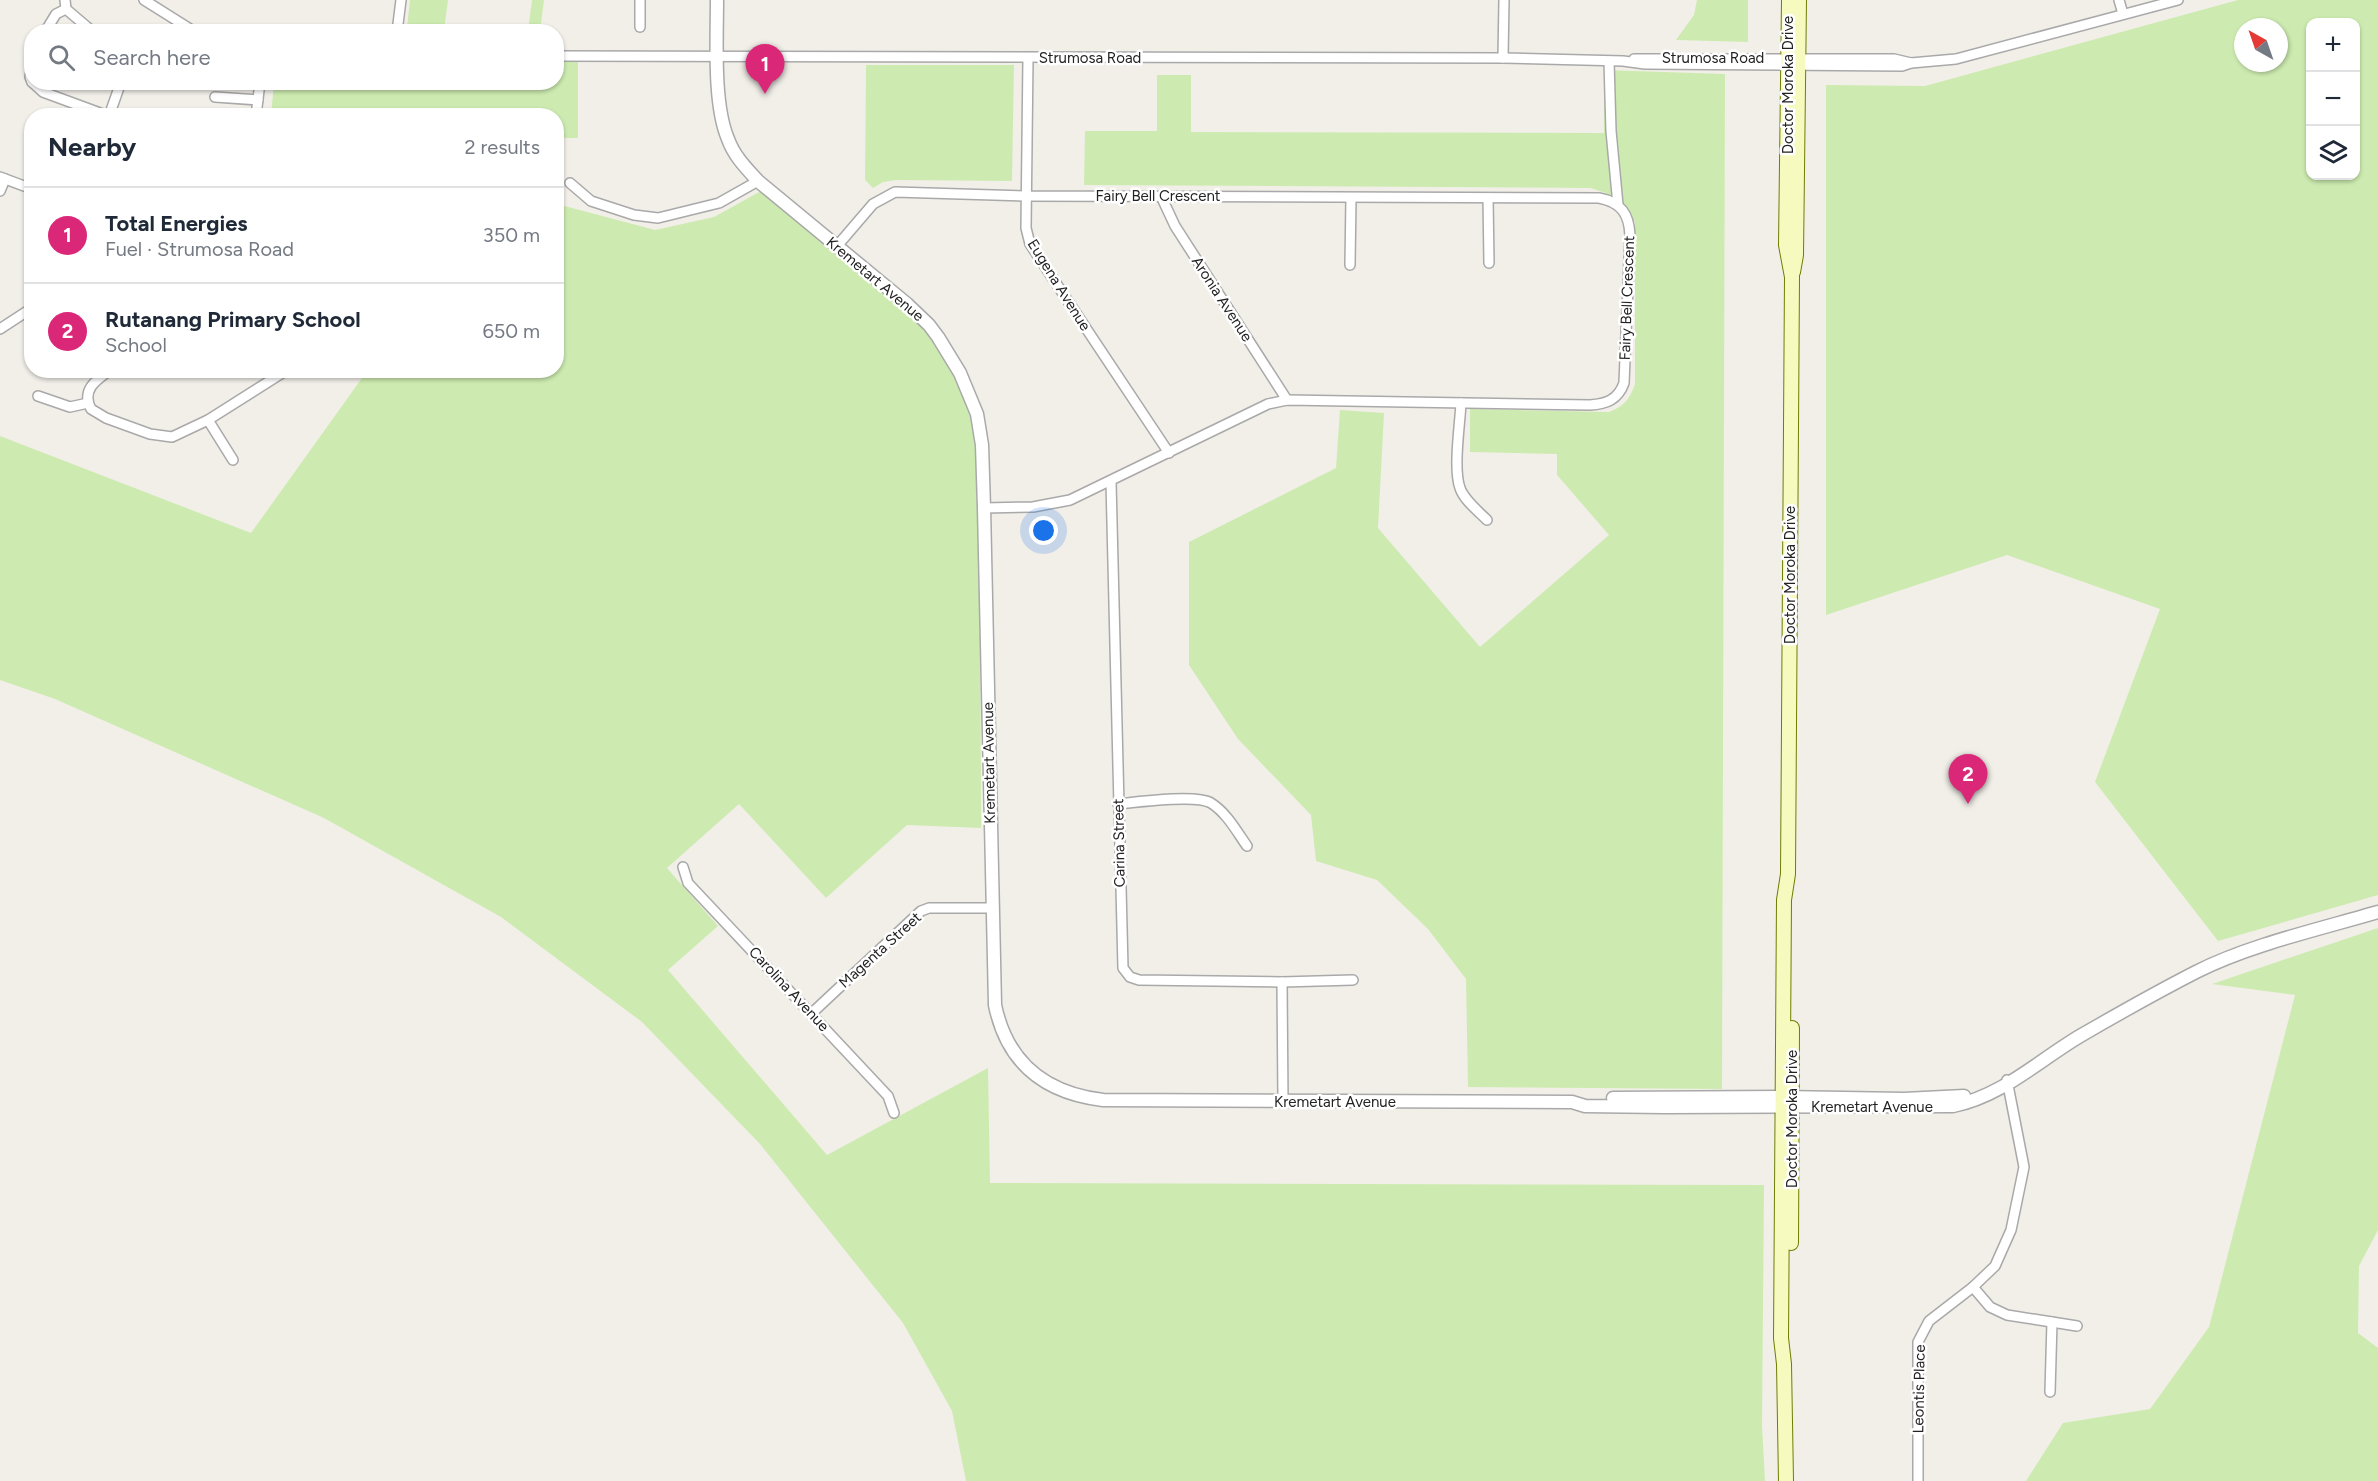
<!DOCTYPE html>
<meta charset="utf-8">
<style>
body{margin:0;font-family:Figtree,sans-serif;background:#f6f6f7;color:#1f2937}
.controls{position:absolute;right:18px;top:18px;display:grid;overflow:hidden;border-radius:12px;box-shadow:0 2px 4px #0004}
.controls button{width:54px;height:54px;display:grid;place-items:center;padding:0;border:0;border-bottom:2px solid #e0e1e3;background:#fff;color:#1f2937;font:30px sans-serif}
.compass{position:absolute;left:2234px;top:18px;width:54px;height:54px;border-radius:50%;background:#fff;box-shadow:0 2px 4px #0004;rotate:320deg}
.you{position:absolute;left:1044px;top:531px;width:21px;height:21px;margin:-15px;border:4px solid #fff;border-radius:50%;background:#1a73e8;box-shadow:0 0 0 9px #1a73e833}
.badge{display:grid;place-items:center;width:39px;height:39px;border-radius:50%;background:#db2777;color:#fff;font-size:20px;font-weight:700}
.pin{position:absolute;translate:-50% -50px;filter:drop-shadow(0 2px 3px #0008)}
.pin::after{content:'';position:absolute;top:32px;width:21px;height:18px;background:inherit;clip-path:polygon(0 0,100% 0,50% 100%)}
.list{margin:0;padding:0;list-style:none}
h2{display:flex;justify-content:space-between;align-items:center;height:78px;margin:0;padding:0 24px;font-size:26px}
h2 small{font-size:20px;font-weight:400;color:#747a83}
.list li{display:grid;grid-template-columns:39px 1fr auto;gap:18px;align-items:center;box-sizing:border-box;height:96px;padding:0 24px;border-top:2px solid #e0e1e3}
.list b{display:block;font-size:22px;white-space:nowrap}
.list p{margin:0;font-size:20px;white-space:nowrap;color:#747a83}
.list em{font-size:20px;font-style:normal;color:#747a83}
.icon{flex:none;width:33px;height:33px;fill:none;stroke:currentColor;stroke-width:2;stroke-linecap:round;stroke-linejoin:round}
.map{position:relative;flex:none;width:2378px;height:1481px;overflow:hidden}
.search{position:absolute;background:#fff;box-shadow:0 2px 4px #0004;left:24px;top:24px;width:540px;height:66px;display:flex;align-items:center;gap:15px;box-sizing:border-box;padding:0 21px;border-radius:24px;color:#747a83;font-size:22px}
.panel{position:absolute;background:#fff;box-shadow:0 2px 4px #0004;left:24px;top:108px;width:540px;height:270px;border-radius:24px}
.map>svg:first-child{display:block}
.grass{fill:#cdebb0;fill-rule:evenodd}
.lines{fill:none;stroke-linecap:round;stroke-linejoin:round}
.minor-casing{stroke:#a9a9a9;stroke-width:12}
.tertiary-casing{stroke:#a9a9a9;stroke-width:15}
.secondary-casing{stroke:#707d05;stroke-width:16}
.minor{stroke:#fff;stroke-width:9}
.tertiary{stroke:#fff;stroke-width:12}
.secondary{stroke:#f7fabf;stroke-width:14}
.labels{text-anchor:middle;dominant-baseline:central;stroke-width:5;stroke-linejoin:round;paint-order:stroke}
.street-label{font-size:15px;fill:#222;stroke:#fff}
</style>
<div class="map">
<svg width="2378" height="1481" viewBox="0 0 2378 1481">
<rect width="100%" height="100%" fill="#f2efe9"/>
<g class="grass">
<polygon points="410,0 448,0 444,31 413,31 407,27"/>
<polygon points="532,0 544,0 540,31 528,31"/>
<polygon points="1697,0 1748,0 1748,42 1676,40 1694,15"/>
<path d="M 2238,0 L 2378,0 L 2378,895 L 2218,941 L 2095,782 L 2160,609 L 2007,555 L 1826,615 L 1826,85 L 1925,86 ZM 2356,22 L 2356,176 L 2310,176 L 2310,22 ZM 2243,27 L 2279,27 L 2279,63 L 2243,63 Z"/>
<polygon points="557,62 578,62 578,138 557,138 556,116 271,115 274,83 556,82"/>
<polygon points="866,65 1014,65 1012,181 896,180 883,182 873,188 865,180"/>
<path d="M 1604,70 L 1725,74 L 1722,1089 L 1468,1087 L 1466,979 L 1428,929 L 1377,880 L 1316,861 L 1311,815 L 1238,739 L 1189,665 L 1189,542 L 1336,468 L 1340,410 L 1384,413 L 1378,528 L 1480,647 L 1609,535 L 1557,475 L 1557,454 L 1470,452 L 1470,409 L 1609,412 C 1624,406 1630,399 1635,384 L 1635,222 C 1623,199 1614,195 1590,188 L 1084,185 L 1085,131 L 1157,131 L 1157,75 L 1191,75 L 1191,132 L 1604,133 Z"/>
<path d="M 761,191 L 925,328 C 944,355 962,384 970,417 C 983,469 980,527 980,581 C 980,663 981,745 981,828 L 907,825 L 826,898 L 739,804 L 667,868 L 718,926 L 668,970 L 827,1155 L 988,1068 L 990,1183 L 1764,1185 L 1762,1426 L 1765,1481 L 966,1481 L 952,1411 L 903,1323 L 760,1144 L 642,1022 L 501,917 L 324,818 L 55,699 L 0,680 L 0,436 L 251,533 L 367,371 L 556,370 L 557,204 L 655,230 L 714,217 Z"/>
<polygon points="2378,928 2378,1230 2359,1266 2358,1333 2378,1348 2378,1481 2026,1481 2063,1423 2150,1409 2209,1327 2295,995 2212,984"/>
</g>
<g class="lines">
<defs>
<g id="minor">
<polyline points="65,0 66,9 93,32"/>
<polyline points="144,0 195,32"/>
<polyline points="2119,0 2123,14"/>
<polyline points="640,27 640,0"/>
<polyline points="45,32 56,14 66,9"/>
<polyline points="397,32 401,0"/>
<polyline points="556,56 1503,58 1623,61 1645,64 1902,66 1911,63 1956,59 2178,0"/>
<polyline points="1028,58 1026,228 1030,244 1169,453"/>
<polyline points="1503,58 1504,0"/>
<polyline points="1634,59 1894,59 1911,63"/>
<polyline points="1609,61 1611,131 1618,205"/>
<polyline points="32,66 30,77 32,82"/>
<polyline points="32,82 43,92 108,116"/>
<polyline points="215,97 258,100"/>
<polyline points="109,116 121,82"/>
<polyline points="256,116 260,82"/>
<polyline points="0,177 32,189"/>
<polyline points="570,183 591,201 634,215 658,218 719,203 758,181"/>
<polyline points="0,191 5,179"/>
<polyline points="1161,196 1175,226 1287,400"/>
<polyline points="1488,198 1489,263"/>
<path d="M 837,246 L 873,204 L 895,192 L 1026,196 L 1599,198 C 1621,202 1629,214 1630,235 L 1624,383 C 1618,400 1606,404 1590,405 L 1287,400 L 1268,404 L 1070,500 L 1033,507 L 984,508"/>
<polyline points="1350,265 1351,198"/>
<polyline points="0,329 32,308"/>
<path d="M 110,370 C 96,380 81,390 91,409 L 106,418 L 150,434 L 172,437 L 208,420 L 287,370"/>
<polyline points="38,396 70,407 88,403"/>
<path d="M 1461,403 C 1460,424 1453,469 1460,488 C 1464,500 1478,511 1487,520"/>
<polyline points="208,420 233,460"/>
<polyline points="1111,482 1123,968 1130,977 1139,980 1282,982 1353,980"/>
<path d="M 1118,804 C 1137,802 1196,794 1211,803 C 1227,813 1237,832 1247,846"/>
<polyline points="683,867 688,883 888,1096 894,1113"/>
<polyline points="1282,982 1283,1102"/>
<polyline points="812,1013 921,911 929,908 992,908"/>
<polyline points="1973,1287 1990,1307 2007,1315 2077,1326"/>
<polyline points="2050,1392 2052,1322"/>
<polyline points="1918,1481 1918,1342 1929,1321 1973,1287 1995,1266 2011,1230 2024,1167 2007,1080"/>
</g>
<g id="tertiary">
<path d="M 717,0 C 717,39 713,104 728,139 C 734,156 746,168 758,181 L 907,304 L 929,325 L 938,337 L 960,373 L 977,414 L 982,445 L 984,508 L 995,1005 C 1007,1063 1045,1093 1103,1100 L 1572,1102 L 1585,1106 L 1665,1107 L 1953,1106 C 2002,1096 2038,1061 2080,1036 C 2118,1014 2157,992 2196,972 C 2249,945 2320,929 2378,912"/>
<polyline points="1613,1098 1782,1097 1904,1099 1964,1096"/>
</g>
<g id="secondary">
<polyline points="1793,272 1796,255 1799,0"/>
<polyline points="1791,1243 1792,1028"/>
<polyline points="1786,1481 1784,1364 1781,1338 1784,900 1788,874 1792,277 1786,245 1789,0"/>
</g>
</defs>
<use href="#minor" class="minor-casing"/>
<use href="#tertiary" class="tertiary-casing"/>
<use href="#secondary" class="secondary-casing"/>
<use href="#minor" class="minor"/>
<use href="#tertiary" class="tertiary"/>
<use href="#secondary" class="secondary"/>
</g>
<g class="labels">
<g class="street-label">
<text x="1090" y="58">Strumosa Road</text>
<text x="1713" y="58">Strumosa Road</text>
<text transform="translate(1788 85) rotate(-90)">Doctor Moroka Drive</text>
<text x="1158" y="196">Fairy Bell Crescent</text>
<text transform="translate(875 279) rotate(40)">Kremetart Avenue</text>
<text transform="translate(1059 285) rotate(58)">Eugena Avenue</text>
<text transform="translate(1627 298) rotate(-88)">Fairy Bell Crescent</text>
<text transform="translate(1222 299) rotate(57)">Aronia Avenue</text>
<text transform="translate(1790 575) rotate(-90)">Doctor Moroka Drive</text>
<text transform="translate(989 763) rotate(-91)">Kremetart Avenue</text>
<text transform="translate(1119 843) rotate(-91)">Carina Street</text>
<text transform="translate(880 950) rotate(-42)">Magenta Street</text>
<text transform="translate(789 989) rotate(47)">Carolina Avenue</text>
<text x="1335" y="1102">Kremetart Avenue</text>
<text x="1872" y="1107">Kremetart Avenue</text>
<text transform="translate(1792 1119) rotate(-90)">Doctor Moroka Drive</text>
<text transform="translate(1919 1389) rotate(-89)">Leontis Place</text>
</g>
</g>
</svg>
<div class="controls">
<button>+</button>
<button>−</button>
<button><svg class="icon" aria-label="layers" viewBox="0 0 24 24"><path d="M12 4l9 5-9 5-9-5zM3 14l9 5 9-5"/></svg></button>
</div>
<svg class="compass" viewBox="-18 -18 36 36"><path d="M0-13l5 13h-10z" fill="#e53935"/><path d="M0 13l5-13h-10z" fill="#747a83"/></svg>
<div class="you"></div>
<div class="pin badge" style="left:765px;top:94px">1</div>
<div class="pin badge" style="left:1968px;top:804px">2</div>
<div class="search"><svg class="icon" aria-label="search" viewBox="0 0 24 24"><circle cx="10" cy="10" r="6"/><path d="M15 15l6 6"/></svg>Search here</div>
<section class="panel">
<h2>Nearby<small>2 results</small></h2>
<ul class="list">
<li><span class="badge">1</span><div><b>Total Energies</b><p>Fuel · Strumosa Road</p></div><em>350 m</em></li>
<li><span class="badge">2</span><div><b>Rutanang Primary School</b><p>School</p></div><em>650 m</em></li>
</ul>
</section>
</div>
